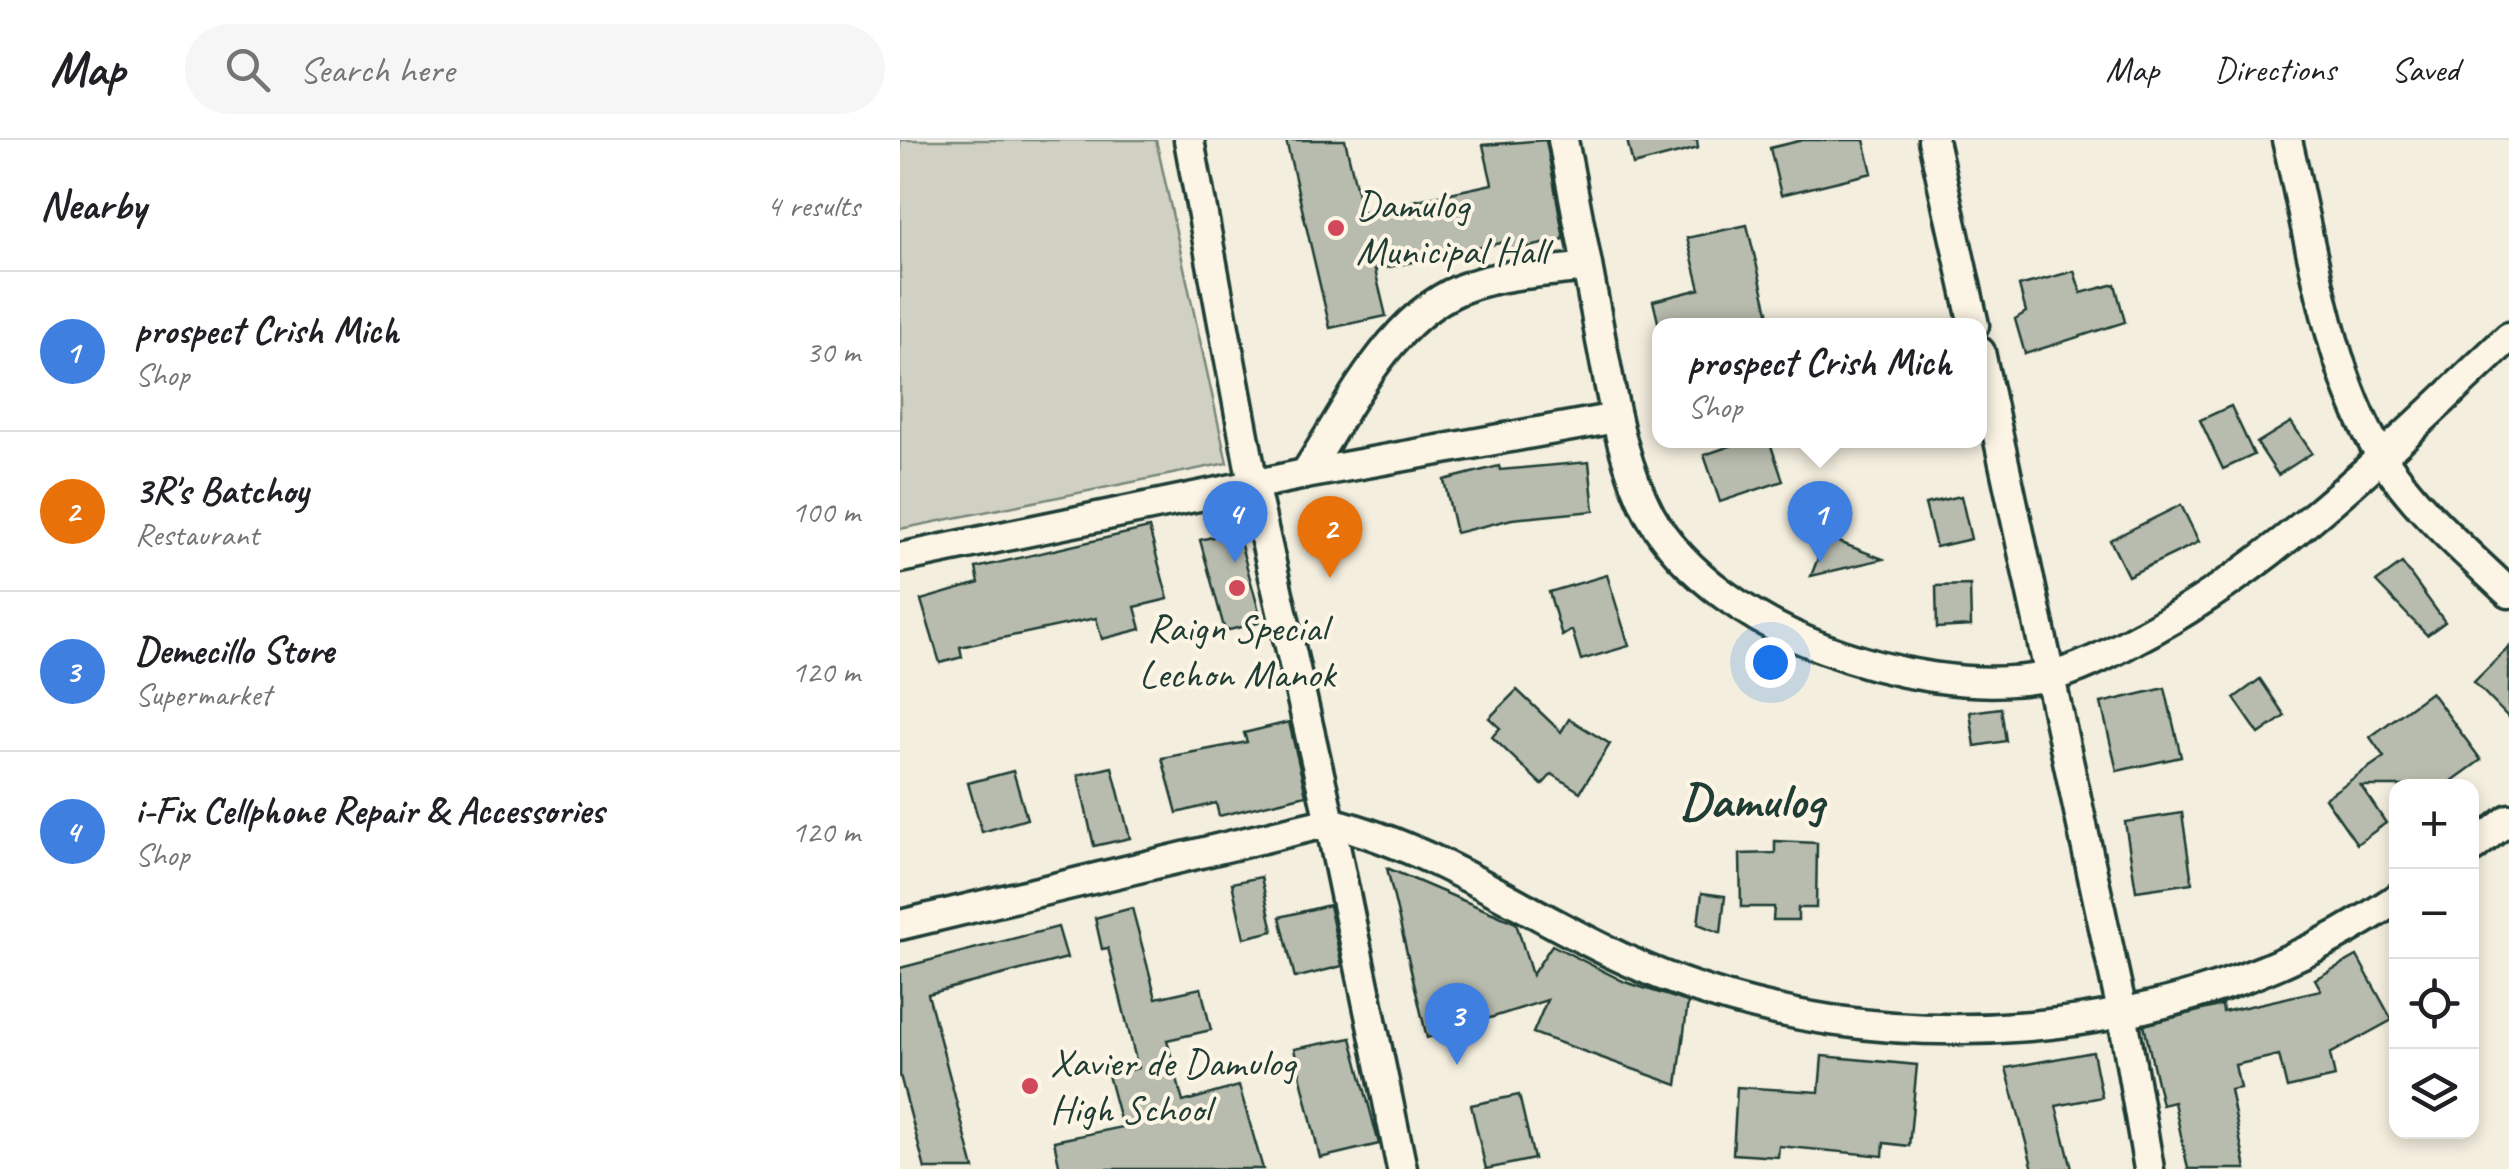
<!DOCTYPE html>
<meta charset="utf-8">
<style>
body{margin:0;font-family:Caveat,sans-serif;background:#f6f6f6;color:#202124}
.controls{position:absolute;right:30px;bottom:30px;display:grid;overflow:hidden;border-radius:20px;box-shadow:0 5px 15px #0003}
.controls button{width:90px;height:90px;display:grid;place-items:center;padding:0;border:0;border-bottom:2px solid #e0e0e0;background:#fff;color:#202124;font:50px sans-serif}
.you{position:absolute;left:870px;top:522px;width:35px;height:35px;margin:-25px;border:8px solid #fff;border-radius:50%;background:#1a73e8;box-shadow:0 0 0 15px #1a73e833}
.badge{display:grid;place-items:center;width:65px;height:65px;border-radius:50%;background:#d1495b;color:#fff;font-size:32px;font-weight:700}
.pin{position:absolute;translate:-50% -82px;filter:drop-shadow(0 2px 5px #0008)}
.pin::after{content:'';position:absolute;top:52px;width:35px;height:30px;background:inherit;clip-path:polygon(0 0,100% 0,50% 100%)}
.popup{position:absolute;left:752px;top:178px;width:335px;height:130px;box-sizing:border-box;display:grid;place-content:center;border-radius:20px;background:#fff;filter:drop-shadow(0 2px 8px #0005);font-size:32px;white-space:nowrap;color:#757577}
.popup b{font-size:38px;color:#202124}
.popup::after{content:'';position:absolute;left:50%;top:100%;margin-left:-20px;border:20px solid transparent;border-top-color:#fff}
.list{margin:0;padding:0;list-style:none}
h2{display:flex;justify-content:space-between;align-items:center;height:130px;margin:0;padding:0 40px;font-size:42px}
h2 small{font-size:32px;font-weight:400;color:#757577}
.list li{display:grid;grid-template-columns:65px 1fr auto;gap:30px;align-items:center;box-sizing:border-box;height:160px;padding:0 40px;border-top:2px solid #e0e0e0}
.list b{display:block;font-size:38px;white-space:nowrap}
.list p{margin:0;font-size:32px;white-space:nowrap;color:#757577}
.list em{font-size:32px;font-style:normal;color:#757577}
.icon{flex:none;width:55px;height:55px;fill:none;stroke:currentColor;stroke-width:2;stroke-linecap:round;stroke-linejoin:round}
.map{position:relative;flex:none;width:1609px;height:1029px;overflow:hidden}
header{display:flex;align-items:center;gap:60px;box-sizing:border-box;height:140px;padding:0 50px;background:#fff;border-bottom:2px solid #e0e0e0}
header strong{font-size:48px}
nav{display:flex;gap:55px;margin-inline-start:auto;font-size:35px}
.search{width:700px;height:90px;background:#f6f6f6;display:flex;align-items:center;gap:25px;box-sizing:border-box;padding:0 35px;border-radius:55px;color:#757577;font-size:38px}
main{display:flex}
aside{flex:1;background:#fff}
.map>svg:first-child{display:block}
.green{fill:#d0d1c2;stroke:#78877b;stroke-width:2.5}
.building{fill:#b8bcae;stroke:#1f3d34;stroke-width:2.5}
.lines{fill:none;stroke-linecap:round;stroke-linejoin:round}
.street-casing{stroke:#1f3d34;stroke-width:35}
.street{stroke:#fcf5e5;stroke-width:28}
.poi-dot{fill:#d1495b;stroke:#fcf5e5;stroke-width:4}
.labels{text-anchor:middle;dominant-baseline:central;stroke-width:8;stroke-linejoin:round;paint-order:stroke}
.poi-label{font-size:40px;fill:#1f3d34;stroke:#fcf5e5;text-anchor:start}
.district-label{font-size:50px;font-weight:bold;fill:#1f3d34;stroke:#fcf5e5}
</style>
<header>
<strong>Map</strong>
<div class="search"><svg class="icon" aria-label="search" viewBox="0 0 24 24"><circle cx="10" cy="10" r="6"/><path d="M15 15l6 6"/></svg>Search here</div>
<nav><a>Map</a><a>Directions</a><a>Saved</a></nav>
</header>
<main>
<aside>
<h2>Nearby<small>4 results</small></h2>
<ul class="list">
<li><span class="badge" style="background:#3f7fe0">1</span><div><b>prospect Crish Mich</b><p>Shop</p></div><em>30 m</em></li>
<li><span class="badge" style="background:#e8710a">2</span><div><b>3R's Batchoy</b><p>Restaurant</p></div><em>100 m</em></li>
<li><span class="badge" style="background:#3f7fe0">3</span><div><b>Demecillo Store</b><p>Supermarket</p></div><em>120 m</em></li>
<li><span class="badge" style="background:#3f7fe0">4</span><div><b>i-Fix Cellphone Repair &amp; Accessories</b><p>Shop</p></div><em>120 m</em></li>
</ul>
</aside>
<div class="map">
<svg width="1609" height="1029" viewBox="0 0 1609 1029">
<rect width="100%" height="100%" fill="#f3eede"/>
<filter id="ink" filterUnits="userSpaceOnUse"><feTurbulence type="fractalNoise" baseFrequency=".01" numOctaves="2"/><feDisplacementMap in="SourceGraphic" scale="20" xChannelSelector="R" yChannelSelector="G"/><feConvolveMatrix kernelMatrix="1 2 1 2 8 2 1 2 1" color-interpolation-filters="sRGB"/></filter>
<g filter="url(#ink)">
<polygon class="green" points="0,0 256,0 327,323 0,389"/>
<g class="building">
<polygon points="386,0 445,0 462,72 592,44 583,5 646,0 664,99 608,112 605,102 475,130 486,176 430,188"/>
<polygon points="727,0 797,0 798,8 733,25"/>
<polygon points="903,0 964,0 972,33 881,55 870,8"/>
<polygon points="847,85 870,180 844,186 759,186 753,161 800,149 787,98"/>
<polygon points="1174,131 1181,153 1215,144 1225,182 1125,214 1115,179 1126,172 1119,146"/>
<polygon points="1331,266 1354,315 1323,329 1300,280"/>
<polygon points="1391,282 1412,313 1378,335 1357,303"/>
<polygon points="848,300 869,300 883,341 820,362 804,315"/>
<polygon points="689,322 694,371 612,379 556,393 544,340 599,326 600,330"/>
<polygon points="1061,356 1071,399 1036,407 1025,364"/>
<polygon points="1281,365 1299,402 1228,436 1210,400"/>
<polygon points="249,388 268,459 235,467 241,489 202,499 196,478 60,507 62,517 40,523 21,460 79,443 76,428"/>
<polygon points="337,391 362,482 325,491 300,400"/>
<polygon points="926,397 983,419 911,436"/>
<polygon points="1502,423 1545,482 1527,495 1476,442"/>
<polygon points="707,435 729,506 681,520 672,490 662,496 649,452"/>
<polygon points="1070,445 1071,486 1037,488 1036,446"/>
<polygon points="1609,507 1609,578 1574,542"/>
<polygon points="1360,539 1385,576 1359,594 1334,558"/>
<polygon points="1265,548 1281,617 1217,631 1201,563"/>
<polygon points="617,550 661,592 669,579 710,604 680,652 652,634 642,645 592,597 600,588 589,578"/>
<polygon points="1531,552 1581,620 1545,646 1461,646 1486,683 1457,704 1425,658 1484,617 1470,597"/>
<polygon points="1101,568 1106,601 1075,606 1070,572"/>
<polygon points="389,582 406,655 319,676 316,663 277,673 262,618 347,602 344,593"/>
<polygon points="212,627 230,698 194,706 178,635"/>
<polygon points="113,631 127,679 82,692 68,643"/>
<polygon points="1282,673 1292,743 1236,751 1225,682"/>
<polygon points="875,701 917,703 916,768 898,768 898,780 873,780 874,767 841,767 840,714 875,713"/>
<polygon points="487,728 616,783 632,835 652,805 725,842 788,862 777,945 633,893 647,860 527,898"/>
<polygon points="361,737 373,791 344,798 332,743"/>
<polygon points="802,753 825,756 821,793 798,784"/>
<polygon points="429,765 442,826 395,838 380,777"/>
<polygon points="232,768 256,858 301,848 311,890 267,900 283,962 339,946 363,1029 160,1029 154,1001 222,987 208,935 238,928 208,808 202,809 195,778"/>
<polygon points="158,787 167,818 28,854 74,1029 25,1029 0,935 0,828"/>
<polygon points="1457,816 1492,880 1430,914 1435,937 1387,948 1379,915 1335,925 1340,948 1330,950 1346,1029 1288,1029 1274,962 1262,965 1244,885 1322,865 1323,872 1421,850 1415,839"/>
<polygon points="451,898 479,1004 420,1018 394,909"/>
<polygon points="1193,912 1202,957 1156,966 1172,1029 1133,1029 1106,928"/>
<polygon points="922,916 1017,925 1009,1006 984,1003 983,1016 879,1006 878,1017 833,1014 837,947 919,952"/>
<polygon points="619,955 634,1019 586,1029 571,965"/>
</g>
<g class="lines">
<defs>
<g id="street">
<polyline points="289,0 353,344 430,682 502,1029"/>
<path d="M 663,0 C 676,67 689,134 701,201 C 713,260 721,321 750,375 C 784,436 857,483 920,507 C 989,534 1077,551 1150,536 C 1179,530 1208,514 1234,500 C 1376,426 1493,306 1609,197"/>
<polyline points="1033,0 1074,185"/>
<path d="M 1387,0 C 1410,96 1428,230 1480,314 C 1513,367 1564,410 1609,453"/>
<polyline points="1080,212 1222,871 1249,1029"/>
<path d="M 405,334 C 449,268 492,170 572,145 C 607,133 650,132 687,127"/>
<polyline points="0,418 405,334 716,278"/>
<polyline points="1572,708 1609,679"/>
<path d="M 0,785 L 430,682 C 545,711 637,782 744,828 C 980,928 1283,906 1496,759"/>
</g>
</defs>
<use href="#street" class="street-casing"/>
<use href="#street" class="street"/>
</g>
</g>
<g class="poi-dot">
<circle cx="436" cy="88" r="10"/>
<circle cx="337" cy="448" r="10"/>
<circle cx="130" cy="946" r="10"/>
</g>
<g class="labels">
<g class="poi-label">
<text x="456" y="65">Damulog<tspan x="456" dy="46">Municipal Hall</tspan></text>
<text x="337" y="488" text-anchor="middle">Raign Special<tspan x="337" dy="46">Lechon Manok</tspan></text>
<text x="150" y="923">Xavier de Damulog<tspan x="150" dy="46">High School</tspan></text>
</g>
<g class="district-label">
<text x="852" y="660">Damulog</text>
</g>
</g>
</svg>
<div class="controls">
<button>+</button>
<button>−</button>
<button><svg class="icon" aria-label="locate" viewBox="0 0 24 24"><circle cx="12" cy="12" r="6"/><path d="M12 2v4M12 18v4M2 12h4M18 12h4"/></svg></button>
<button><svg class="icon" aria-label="layers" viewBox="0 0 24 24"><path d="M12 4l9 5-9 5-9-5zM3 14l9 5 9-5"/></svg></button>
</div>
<div class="you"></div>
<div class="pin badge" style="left:920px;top:423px;background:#3f7fe0">1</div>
<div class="popup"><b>prospect Crish Mich</b>Shop</div>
<div class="pin badge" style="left:430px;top:438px;background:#e8710a">2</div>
<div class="pin badge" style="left:557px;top:925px;background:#3f7fe0">3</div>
<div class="pin badge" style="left:335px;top:423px;background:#3f7fe0">4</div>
</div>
</main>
